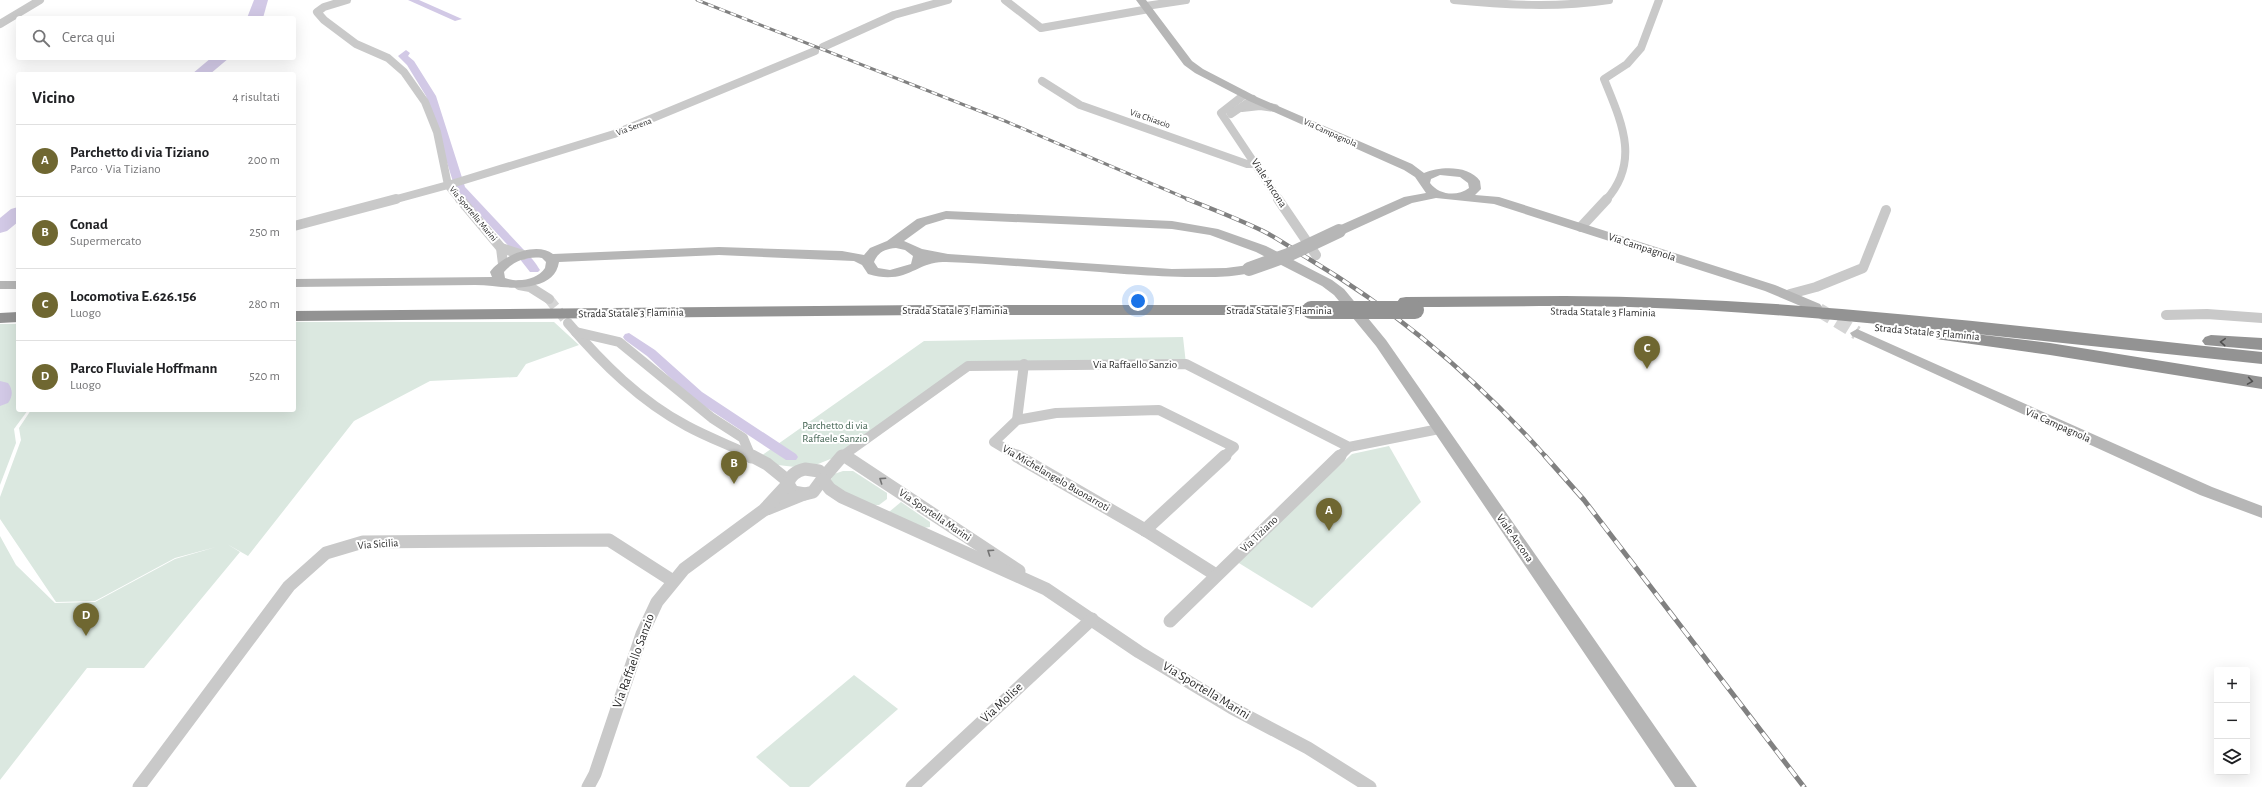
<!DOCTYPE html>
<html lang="it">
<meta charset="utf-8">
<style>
body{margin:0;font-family:"Alegreya Sans",sans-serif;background:#f2f2f2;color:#202124}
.controls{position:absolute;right:12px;bottom:12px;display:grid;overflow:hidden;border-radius:4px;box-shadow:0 4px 16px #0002}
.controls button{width:36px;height:36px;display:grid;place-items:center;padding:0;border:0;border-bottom:1px solid #e0e0e0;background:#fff;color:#202124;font:20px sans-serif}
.you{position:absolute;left:1138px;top:301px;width:14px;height:14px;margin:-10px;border:3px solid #fff;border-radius:50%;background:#1a73e8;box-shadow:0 0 0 6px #1a73e833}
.badge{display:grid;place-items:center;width:26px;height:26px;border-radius:50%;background:#6f6731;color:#fff;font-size:13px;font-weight:700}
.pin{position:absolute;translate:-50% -33px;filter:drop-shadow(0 1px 2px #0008)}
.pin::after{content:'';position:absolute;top:21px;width:14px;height:12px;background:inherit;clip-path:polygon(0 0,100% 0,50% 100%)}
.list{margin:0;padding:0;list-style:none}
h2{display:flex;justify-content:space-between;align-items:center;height:52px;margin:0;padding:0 16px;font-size:17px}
h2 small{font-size:13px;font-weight:400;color:#757577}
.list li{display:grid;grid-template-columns:26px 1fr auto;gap:12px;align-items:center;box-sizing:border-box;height:72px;padding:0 16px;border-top:1px solid #e0e0e0}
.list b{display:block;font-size:15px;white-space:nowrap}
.list p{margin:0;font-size:13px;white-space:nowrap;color:#757577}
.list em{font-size:13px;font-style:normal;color:#757577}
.icon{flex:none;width:22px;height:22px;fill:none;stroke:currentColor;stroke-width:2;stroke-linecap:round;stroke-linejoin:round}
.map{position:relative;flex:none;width:2262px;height:787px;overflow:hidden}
.search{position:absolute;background:#fff;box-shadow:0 4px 16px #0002;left:16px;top:16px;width:280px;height:44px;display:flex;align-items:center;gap:10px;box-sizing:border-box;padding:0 14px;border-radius:4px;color:#757577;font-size:15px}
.panel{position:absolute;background:#fff;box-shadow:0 4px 16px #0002;left:16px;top:72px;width:280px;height:340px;border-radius:4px}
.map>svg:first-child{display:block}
.green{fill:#dbe8e0}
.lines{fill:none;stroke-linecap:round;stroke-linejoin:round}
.canal{fill:#d2c9e6;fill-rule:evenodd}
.river{fill:#d2c9e6;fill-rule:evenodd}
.street-tunnel{stroke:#d5d5d5;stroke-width:10;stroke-dasharray:10 5;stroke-linecap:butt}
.secondary-tunnel{stroke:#d5d5d5;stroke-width:14;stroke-dasharray:14 7;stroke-linecap:butt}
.street-far2{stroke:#c9c9c9;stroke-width:8}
.street-far1{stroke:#c9c9c9;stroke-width:10}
.street{stroke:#c9c9c9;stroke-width:13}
.secondary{fill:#b6b6b6;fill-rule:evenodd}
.highway{fill:#939393;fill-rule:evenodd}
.rail-far2-casing{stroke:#818181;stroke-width:3}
.rail-far1-casing{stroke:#818181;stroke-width:4.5}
.rail-casing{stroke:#818181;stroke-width:5}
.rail-far2{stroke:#fff;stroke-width:2;stroke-dasharray:6;stroke-linecap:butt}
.rail-far1{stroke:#fff;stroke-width:3;stroke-dasharray:8;stroke-linecap:butt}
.rail{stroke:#fff;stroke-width:3.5;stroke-dasharray:11;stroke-linecap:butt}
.secondary-bridge{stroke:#b6b6b6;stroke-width:14}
.highway-bridge{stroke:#939393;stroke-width:18}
.oneway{stroke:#505050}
.oneway2{stroke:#737373}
.labels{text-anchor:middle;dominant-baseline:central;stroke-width:4;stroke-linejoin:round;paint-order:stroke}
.far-street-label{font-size:9px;fill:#2c2c2c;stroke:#fff}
.street-label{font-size:11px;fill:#2c2c2c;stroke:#fff}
.park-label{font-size:11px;fill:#3f614f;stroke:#fff}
.near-street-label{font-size:13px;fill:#2c2c2c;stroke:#fff}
</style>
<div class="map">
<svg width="2262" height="787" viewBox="0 0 2262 787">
<rect width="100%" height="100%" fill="#fff"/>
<g class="green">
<polygon points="294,322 554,322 579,345 526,364 517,377 430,381 354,421 248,556 227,544 240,552 144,668 87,668 0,780 0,536 16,565 55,603 95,602 175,559 216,547 175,558 95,601 56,602 0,519 0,497 21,440 19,428 31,410 294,410"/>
<polygon points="0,324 18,324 18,410 28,410 14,429 16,443 0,485"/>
<polygon points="1183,337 1186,364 968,364 838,456 813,466 795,467 778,465 761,456 924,341"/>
<polygon points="1389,446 1421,502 1312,608 1234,560 1352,454"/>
<polygon points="843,471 853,471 887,493 887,499 879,505 872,505 833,487 830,481 834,474"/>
<polygon points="901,502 930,522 930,527 924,528 889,512"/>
<polygon points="854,675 898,709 809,787 790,787 756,757"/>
</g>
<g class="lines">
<g class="canal">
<polygon points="408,0 419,0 462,19 455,21"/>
<polygon points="406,50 410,53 408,56 414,61 436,96 465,187 523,249 525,251 523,253 515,253 455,188 426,96 407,65 398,56"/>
<path d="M 525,255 C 532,256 536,264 540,270 L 538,272 L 530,272 L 519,258 Z"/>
<polygon points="629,333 655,350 702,392 796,454 798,457 796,460 786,460 692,398 647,356 625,340 623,337 625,334"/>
</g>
<g class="river">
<polygon points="254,0 268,0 263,18 247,18"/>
<polygon points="211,58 229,58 210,74 192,74"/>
<polygon points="18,207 18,222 7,231 0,233 0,218 11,209"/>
<path d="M 0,381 L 8,383 C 13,390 13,396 8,403 L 0,406 Z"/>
</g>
<polyline class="street-tunnel" points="549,299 568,323"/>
<polyline class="secondary-tunnel" points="1819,310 1857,333"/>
<g class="street-far2">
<polyline points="347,0 324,7 317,12 324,20 356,44 388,58 404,72 425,102 437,132 448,185 460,200"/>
<polyline points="1005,0 1041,28 1149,9"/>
<path d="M 1454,0 C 1506,5 1557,8 1609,0"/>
<polyline points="1146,6 1186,0"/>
<polyline points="0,24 40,0"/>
<polyline points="823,47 894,15 948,0"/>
<polyline points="1042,81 1080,105 1247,164 1257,164"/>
<polyline points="1244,95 1221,113 1279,200"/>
<polyline points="1242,108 1260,106 1275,108"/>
<polyline points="1231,114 1253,99"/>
<polyline points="393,200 448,185 614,134 815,51"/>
<path d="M 1606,200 C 1641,161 1621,121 1604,79 L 1627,64 L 1641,48 L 1659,0"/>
</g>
<g class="street-far1">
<polyline points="460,199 501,248 503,264"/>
<polyline points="1278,199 1316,255"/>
<polyline points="294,226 396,199"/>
<polyline points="1581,227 1607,199"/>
<polyline points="501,248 523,255"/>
<polyline points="519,285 530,287 549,299"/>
<polyline points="1790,294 1816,287 1863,268 1886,210"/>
<polyline points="2166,315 2207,314 2262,318"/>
<path d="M 568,323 C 602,363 640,401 687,426 C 709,438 732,446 754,457"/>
<polyline points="576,332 619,342 712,418 743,438 751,457"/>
<polyline points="1017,420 1024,364"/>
<polyline points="844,455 846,457"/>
<polyline points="841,457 968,366 1186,364 1349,447 1439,429"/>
<polyline points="1019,457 994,442 1017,420 1056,413 1159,410 1234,447 1224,457"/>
<polyline points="1339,457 1349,447"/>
</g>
<g class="street">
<polyline points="750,456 751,457"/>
<polyline points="752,456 767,464 788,481"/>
<polyline points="845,456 1019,571"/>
<polyline points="1017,456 1145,530"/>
<path d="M 805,469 L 819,471 L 824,477 L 813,492 L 805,494 L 793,492 L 788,484 C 790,475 796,471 805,469 Z"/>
<polyline points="824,477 842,456"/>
<polyline points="823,480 830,489 842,497 1046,589 1139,652 1232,708 1308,748 1370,787"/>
<polyline points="767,509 804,494"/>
<polyline points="1145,530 1216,575"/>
<polyline points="1145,530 1225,456"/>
<polyline points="1170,621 1340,456"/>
<polyline points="139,787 289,586 326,553 363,542 609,540 673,581"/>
<polyline points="588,787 595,774 642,634 657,602 684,569 764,510 788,484"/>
<polyline points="912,787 1092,619"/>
</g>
<g class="secondary">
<path d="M 1136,0 L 1146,0 L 1192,61 L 1203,69 L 1257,97 L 1412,164 L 1424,173 C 1440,166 1469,165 1480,181 L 1481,189 L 1475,195 L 1499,197 L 1775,285 L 1820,304 L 1822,307 L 1820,310 L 1810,310 L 1765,291 L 1494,204 L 1436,198 L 1412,203 L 1344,234 L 1334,234 L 1333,231 L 1334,228 L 1404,197 L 1426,193 L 1415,177 L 1404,170 L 1249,101 L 1195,73 L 1184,65 ZM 1440,175 L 1460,177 L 1468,183 L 1469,188 C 1457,197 1439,195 1430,183 L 1431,179 Z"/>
<path d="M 946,211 L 1172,221 L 1218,229 L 1266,246 L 1332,280 L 1344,289 L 1386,340 L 1697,787 L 1675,787 L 1376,346 L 1334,295 L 1322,286 L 1256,252 L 1210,235 L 1172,229 L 946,219 L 926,225 L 904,241 L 922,249 L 948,254 L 1172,269 L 1226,268 L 1249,265 L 1256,269 C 1246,284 1122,274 1100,272 C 1049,269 998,264 946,262 C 917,260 908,286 868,274 L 862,265 L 854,261 L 719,255 L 559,262 C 557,275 548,282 535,285 C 515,291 495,285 475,285 C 414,286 354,286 294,287 L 294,279 L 492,277 L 490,272 C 501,256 536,241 553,254 L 719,247 L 842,251 L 864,255 L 870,248 L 887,241 L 917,219 ZM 896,248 L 905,250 L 913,256 L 911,264 L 890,270 L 878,268 L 874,262 C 878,252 885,249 896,248 ZM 542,258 L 546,262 L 545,268 C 537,280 518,283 505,278 L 504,272 C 513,261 528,256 542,258 Z"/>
<rect x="0" y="281" width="18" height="8"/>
<polygon points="1857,329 2212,487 2262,506 2262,518 2200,495 1852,336 1850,333"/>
</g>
<g class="highway">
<path d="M 1565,296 C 1798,297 2031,328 2262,352 L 2262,364 L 1958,332 L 2050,343 L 2262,377 L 2262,389 L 2050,355 L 1936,339 L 1933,335 L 1936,331 L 1940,330 C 1837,320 1734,310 1630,307 C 1555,305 1481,307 1406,307 L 1400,306 L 1397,302 L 1400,298 L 1406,297 Z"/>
<polygon points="927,305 1311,305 1317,306 1320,310 1317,314 1311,315 927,315 294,321 294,311"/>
<polygon points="18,312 18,322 0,323 0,313"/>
<polygon points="2211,335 2262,338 2262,350 2205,345 2202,341 2205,337"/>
</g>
<defs>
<polyline id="rail-far2" points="697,0 1005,121 1190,200"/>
<path id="rail-far1" d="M 1187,199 C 1212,209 1238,219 1263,231 C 1279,239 1294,250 1309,259 C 1398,312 1477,379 1546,457"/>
<polyline id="rail" points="1545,456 1584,500 1804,787"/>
</defs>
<use href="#rail-far2" class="rail-far2-casing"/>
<use href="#rail-far1" class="rail-far1-casing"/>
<use href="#rail" class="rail-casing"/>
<use href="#rail-far2" class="rail-far2"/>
<use href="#rail-far1" class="rail-far1"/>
<use href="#rail" class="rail"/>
<polyline class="secondary-bridge" points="1249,269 1288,255 1339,231"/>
<polyline class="highway-bridge" points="1311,310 1415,310"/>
</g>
<defs><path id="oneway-chevron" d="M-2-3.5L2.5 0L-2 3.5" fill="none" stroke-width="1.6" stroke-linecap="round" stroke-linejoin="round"/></defs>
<g class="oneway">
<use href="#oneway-chevron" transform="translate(2223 342) rotate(-176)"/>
<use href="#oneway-chevron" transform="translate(2250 381) rotate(9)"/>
</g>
<g class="oneway2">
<use href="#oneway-chevron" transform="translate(882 480) rotate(-146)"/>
<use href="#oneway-chevron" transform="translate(990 552) rotate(-146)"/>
</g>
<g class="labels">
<g class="far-street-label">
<text transform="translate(1150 119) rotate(19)">Via Chiascio</text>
<text transform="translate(634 127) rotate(-20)">Via Serena</text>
<text transform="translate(1330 133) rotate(24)">Via Campagnola</text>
<text transform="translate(473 214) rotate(50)">Via Sportella Marini</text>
</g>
<g class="street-label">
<text transform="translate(1269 183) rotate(57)">Viale Ancona</text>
<text transform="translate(1642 247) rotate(18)">Via Campagnola</text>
<text x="955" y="310">Strada Statale 3 Flaminia</text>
<text x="1279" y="310">Strada Statale 3 Flaminia</text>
<text transform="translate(1603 312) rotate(1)">Strada Statale 3 Flaminia</text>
<text transform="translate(631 313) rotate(-1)">Strada Statale 3 Flaminia</text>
<text transform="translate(1927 332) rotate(5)">Strada Statale 3 Flaminia</text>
<text x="1135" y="364">Via Raffaello Sanzio</text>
<text transform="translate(2058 425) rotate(24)">Via Campagnola</text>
<text transform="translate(1056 478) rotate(30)">Via Michelangelo Buonarroti</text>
<text transform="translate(935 515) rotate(34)">Via Sportella Marini</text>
<text transform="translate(1259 534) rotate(-44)">Via Tiziano</text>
<text transform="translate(1515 538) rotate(55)">Viale Ancona</text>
<text transform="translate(378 544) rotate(-4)">Via Sicilia</text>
</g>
<g class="park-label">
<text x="835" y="425">Parchetto di via<tspan x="835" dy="13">Raffaele Sanzio</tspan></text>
</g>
<g class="near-street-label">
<text transform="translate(634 661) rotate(-70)">Via Raffaello Sanzio</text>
<text transform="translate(1206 691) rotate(31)">Via Sportella Marini</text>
<text transform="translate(1002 703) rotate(-43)">Via Molise</text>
</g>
</g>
</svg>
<div class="controls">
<button>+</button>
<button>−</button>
<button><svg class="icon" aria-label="layers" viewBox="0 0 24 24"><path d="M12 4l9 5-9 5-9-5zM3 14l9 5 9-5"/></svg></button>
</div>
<div class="you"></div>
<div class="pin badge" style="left:1329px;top:531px">A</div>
<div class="pin badge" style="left:734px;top:484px">B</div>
<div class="pin badge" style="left:1647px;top:369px">C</div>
<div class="pin badge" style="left:86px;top:636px">D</div>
<div class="search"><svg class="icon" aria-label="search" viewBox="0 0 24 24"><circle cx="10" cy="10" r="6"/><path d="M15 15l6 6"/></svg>Cerca qui</div>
<section class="panel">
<h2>Vicino<small>4 risultati</small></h2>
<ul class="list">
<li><span class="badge">A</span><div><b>Parchetto di via Tiziano</b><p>Parco · Via Tiziano</p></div><em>200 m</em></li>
<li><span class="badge">B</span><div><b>Conad</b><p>Supermercato</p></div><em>250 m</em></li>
<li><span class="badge">C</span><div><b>Locomotiva E.626.156</b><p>Luogo</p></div><em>280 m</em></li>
<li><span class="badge">D</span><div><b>Parco Fluviale Hoffmann</b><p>Luogo</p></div><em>520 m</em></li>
</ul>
</section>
</div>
